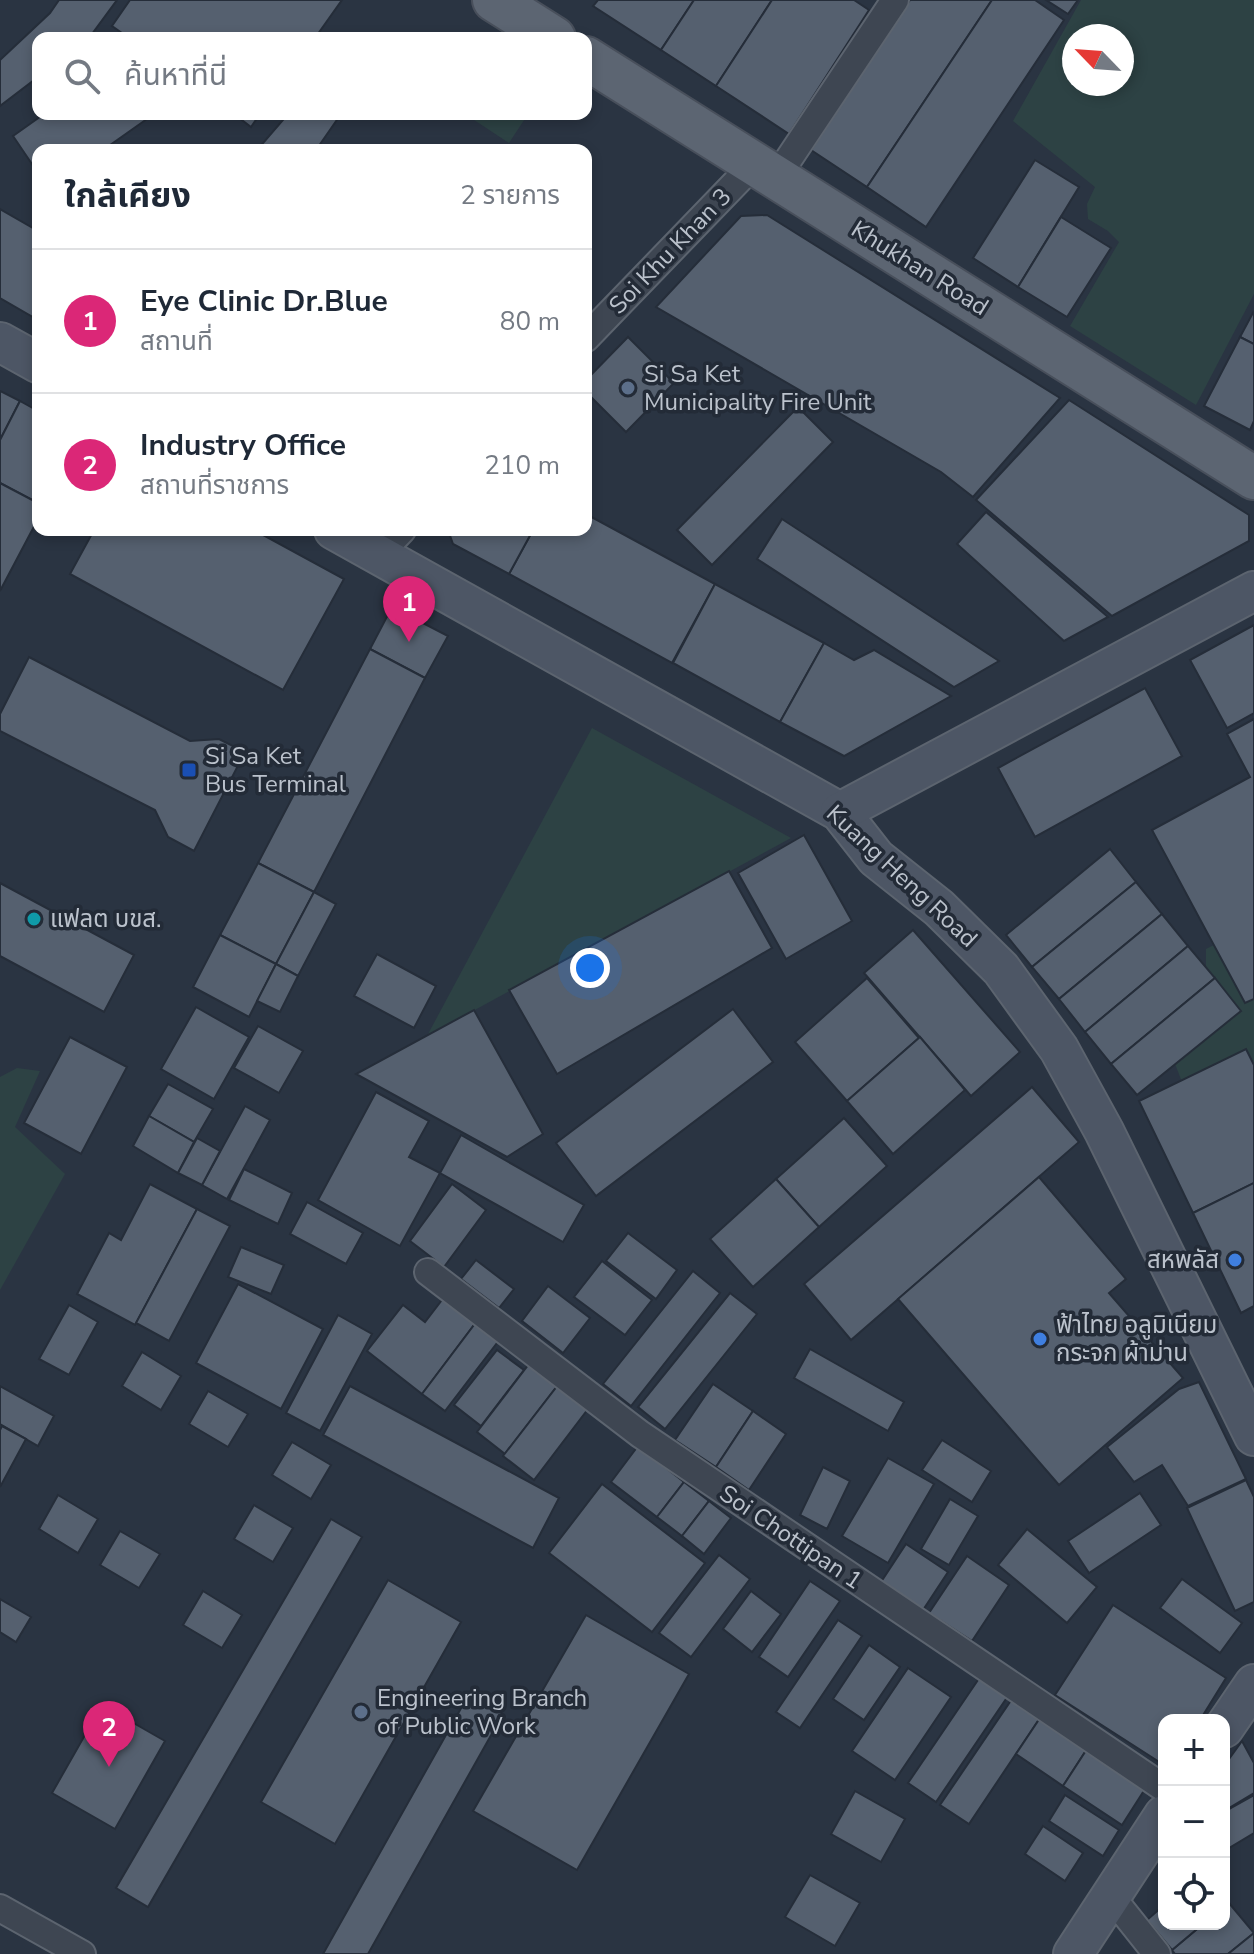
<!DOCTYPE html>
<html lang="th">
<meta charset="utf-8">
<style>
body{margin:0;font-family:"Nunito Sans","Noto Sans Thai",sans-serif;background:#f2f2f3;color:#1f2937}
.controls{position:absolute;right:24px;bottom:24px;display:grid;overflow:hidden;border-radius:16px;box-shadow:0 4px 12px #0003}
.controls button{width:72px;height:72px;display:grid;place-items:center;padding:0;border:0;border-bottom:2px solid #e0e1e3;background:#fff;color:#1f2937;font:40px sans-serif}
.compass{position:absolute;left:1062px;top:24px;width:72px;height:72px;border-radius:50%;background:#fff;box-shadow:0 4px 12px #0003;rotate:295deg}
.you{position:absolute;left:590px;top:968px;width:28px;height:28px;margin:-20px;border:6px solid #fff;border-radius:50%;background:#1a73e8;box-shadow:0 0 0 12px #1a73e833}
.badge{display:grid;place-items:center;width:52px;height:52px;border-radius:50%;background:#db2777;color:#fff;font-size:26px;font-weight:700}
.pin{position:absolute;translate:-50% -66px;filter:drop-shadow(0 2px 4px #0008)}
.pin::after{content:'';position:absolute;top:42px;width:28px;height:24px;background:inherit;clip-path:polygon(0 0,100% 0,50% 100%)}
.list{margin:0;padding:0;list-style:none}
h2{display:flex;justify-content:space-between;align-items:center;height:104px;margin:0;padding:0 32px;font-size:34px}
h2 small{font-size:26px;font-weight:400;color:#747a83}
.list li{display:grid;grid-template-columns:52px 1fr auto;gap:24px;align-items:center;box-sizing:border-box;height:144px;padding:0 32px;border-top:2px solid #e0e1e3}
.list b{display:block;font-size:30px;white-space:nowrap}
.list p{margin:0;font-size:26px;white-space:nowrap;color:#747a83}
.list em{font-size:26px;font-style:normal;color:#747a83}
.icon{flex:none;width:44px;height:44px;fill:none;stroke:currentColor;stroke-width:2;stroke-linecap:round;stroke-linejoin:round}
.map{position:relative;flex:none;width:1254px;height:1954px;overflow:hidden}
.search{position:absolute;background:#fff;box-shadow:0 4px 12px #0003;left:32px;top:32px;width:560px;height:88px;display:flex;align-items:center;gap:20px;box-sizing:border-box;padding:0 28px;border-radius:16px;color:#747a83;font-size:30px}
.panel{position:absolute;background:#fff;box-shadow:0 4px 12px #0003;left:32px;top:144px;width:560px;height:392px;border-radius:16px}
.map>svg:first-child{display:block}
.green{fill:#2d4244;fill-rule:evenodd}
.building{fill:#55606f;stroke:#252d39;stroke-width:2}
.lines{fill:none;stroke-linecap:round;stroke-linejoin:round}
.street-casing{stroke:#5c646f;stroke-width:30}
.secondary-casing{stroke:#5c646f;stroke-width:42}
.primary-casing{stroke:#484f5b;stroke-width:46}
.street{stroke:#3e4652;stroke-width:26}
.secondary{stroke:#4d5665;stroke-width:38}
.primary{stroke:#5c6572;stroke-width:42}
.service-dot{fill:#5c6f8a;stroke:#232b37;stroke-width:3}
.transit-dot{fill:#1a4fb4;stroke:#232b37;stroke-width:3}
.culture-dot{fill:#0f9aa8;stroke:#232b37;stroke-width:3}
.shop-dot{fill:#3f7fe0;stroke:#232b37;stroke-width:3}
.labels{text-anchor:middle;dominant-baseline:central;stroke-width:7;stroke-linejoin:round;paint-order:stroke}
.street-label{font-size:24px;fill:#bbc2cc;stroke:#232b37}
.poi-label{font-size:24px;fill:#bbc2cc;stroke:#232b37;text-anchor:start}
</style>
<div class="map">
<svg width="1254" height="1954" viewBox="0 0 1254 1954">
<rect width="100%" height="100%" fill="#2a3442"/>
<g class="green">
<path d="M 1081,0 L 1254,0 L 1254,294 L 1196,405 L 1070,326 L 1119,242 L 1108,231 L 1088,219 L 1087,204 L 1095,187 L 1013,121 ZM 1074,36 L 1122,36 L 1122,84 L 1074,84 Z"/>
<polygon points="465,114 528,114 509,143"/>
<polygon points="592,728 791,838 427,1036"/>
<polygon points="1247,928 1254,935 1254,1129 1189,1100 1170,1051 1206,979 1206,949"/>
<polygon points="17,1068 40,1071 15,1127 65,1174 0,1290 0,1077"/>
</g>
<g class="building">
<polygon points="59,0 117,0 89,38 38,38 38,77 0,106 0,60 50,13"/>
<polygon points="130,0 342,0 315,38 129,38 112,26"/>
<polygon points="598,0 694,0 661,50 593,6"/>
<polygon points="694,0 772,0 716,86 661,50"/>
<polygon points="772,0 854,0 869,10 789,134 716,86"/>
<polygon points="910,0 992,0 867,187 811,150"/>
<polygon points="992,0 1035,0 1064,20 926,227 867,187"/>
<polygon points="1046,0 1078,0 1068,14"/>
<polygon points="44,114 154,114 103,150 38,150 38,173 13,136"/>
<polygon points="234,114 260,114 251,127"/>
<polygon points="288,114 341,114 316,150 257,150"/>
<polygon points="1035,160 1079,187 1018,287 973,258"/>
<polygon points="0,209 38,231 38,320 0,298"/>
<polygon points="767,215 1060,398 973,497 941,472 656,307 741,216"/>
<polygon points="1061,217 1111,248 1067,317 1018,287"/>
<polygon points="1254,311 1254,344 1240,337"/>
<polygon points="628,337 674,383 626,432 586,392 586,380"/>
<polygon points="1240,337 1254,344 1254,421 1250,430 1204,406"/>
<polygon points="0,391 20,401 0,440"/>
<polygon points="1069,400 1249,515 1249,541 1112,616 976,500"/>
<polygon points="20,401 38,411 38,503 0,483 0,440"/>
<polygon points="798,407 833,442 712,565 677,530"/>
<polygon points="0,483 38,503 38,519 0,591"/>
<polygon points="986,512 1108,617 1064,641 957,544"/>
<polygon points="586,514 715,584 672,663 509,574 533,530 586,530"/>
<polygon points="782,519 999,661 954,687 757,559"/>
<polygon points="94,530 254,530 344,579 283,690 70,574"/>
<polygon points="448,530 533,530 509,574 453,544"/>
<polygon points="715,584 824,643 780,722 673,663"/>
<polygon points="392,607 448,636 425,678 370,649"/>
<polygon points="1254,625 1254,713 1227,728 1190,660"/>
<polygon points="824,643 854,660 874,650 951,696 844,756 780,722"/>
<polygon points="370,649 425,678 314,892 258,863"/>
<polygon points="29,657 190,741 219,739 245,752 194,851 168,837 155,810 0,731 0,714"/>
<polygon points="1145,688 1182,756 1035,837 998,768"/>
<polygon points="1254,719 1254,999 1245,1003 1152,830 1250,777 1227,734"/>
<polygon points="804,835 852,921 786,959 738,873"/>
<polygon points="1110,849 1136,882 1032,967 1006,935"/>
<polygon points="258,863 314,892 276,964 220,935"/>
<polygon points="729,871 772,948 557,1074 509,990"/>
<polygon points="1136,882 1162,914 1059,999 1032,967"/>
<polygon points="0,883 134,955 104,1012 0,956"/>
<polygon points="314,892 336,904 298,976 276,964"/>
<polygon points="1162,914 1188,946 1085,1032 1059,999"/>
<polygon points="913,930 1020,1052 971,1096 864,973"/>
<polygon points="220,935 276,964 249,1017 193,987"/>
<polygon points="1188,946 1215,978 1111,1064 1085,1032"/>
<polygon points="377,954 436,986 414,1028 354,996"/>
<polygon points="276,964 298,976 280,1012 257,1001"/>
<polygon points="867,978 919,1038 847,1101 795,1042"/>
<polygon points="1215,978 1241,1011 1137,1095 1111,1064"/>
<polygon points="196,1007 249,1037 214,1099 161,1069"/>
<polygon points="733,1009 773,1062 596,1196 556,1143"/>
<polygon points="474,1010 543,1134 507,1157 356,1074"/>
<polygon points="258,1026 303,1051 279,1093 234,1068"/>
<polygon points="70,1037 127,1067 81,1154 24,1123"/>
<polygon points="920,1037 965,1090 893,1154 847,1101"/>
<polygon points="1246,1049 1254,1065 1254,1183 1193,1213 1139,1101"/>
<polygon points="168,1084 213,1109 194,1142 149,1116"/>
<polygon points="1032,1087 1079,1142 851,1340 804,1284"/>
<polygon points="376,1092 429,1121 409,1157 440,1173 400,1246 318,1200"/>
<polygon points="245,1106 270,1120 227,1199 202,1185"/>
<polygon points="149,1116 194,1142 178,1173 133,1146"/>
<polygon points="844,1118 887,1166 819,1227 776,1179"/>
<polygon points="461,1135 584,1205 563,1242 440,1173"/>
<polygon points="197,1138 220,1151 202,1185 178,1173"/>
<polygon points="244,1169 292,1193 278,1224 229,1200"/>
<polygon points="1039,1177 1126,1279 1109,1293 1183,1378 1059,1485 898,1299"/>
<polygon points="776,1179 819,1227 753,1287 710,1239"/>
<polygon points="1254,1183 1254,1306 1241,1313 1193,1213"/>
<polygon points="150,1184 197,1209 135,1325 77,1294 109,1233 121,1240"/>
<polygon points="452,1184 486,1210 444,1267 410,1241"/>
<polygon points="307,1202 363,1233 346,1264 290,1234"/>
<polygon points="197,1209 230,1226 169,1341 136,1323"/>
<polygon points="628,1233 677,1270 656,1299 606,1261"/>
<polygon points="241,1247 284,1265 271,1294 228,1277"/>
<polygon points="476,1260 514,1289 499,1308 461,1279"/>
<polygon points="602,1261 652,1300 625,1335 574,1297"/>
<polygon points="693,1271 720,1293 631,1406 603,1384"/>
<polygon points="238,1284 323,1329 281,1409 196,1363"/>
<polygon points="548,1286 590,1318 563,1353 522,1321"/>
<polygon points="730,1293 757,1314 665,1429 638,1407"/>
<polygon points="445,1296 477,1321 422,1394 367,1351 403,1305 425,1322"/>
<polygon points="69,1305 98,1322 69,1375 39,1359"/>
<polygon points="338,1315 372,1334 320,1431 286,1413"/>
<polygon points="477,1321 500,1339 445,1411 422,1394"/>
<polygon points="810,1349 904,1402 888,1431 794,1378"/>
<polygon points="497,1350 524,1370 481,1426 454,1405"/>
<polygon points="142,1352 181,1376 161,1410 122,1386"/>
<polygon points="529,1364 558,1385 505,1454 477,1432"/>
<polygon points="1199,1382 1246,1479 1188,1506 1162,1465 1134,1482 1107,1447 1179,1389"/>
<polygon points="713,1384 753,1411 716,1467 675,1440"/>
<polygon points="558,1385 588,1409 534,1480 503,1456"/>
<polygon points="0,1386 54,1416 38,1446 0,1424"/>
<polygon points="350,1386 559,1498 533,1548 323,1435"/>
<polygon points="208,1391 248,1414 228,1447 189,1424"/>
<polygon points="753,1411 786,1434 749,1490 716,1467"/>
<polygon points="2,1426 26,1439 0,1487 0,1430"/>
<polygon points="942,1440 991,1471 972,1502 922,1470"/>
<polygon points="292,1442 331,1465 311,1499 272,1475"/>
<polygon points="638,1446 684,1482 657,1517 611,1482"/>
<polygon points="888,1458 934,1484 888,1563 842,1536"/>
<polygon points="823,1467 850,1481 827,1529 800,1515"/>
<polygon points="1246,1480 1254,1497 1254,1602 1235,1611 1187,1508"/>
<polygon points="684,1482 709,1501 682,1536 657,1517"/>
<polygon points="602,1484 705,1563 652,1632 549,1553"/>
<polygon points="1140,1493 1161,1525 1089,1573 1068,1541"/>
<polygon points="58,1495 98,1519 78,1553 39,1529"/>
<polygon points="950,1499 978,1516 949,1565 921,1549"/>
<polygon points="709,1501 731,1518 704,1554 682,1536"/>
<polygon points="254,1505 293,1528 273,1562 234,1539"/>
<polygon points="331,1519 362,1537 148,1907 116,1888"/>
<polygon points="1027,1529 1097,1587 1067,1623 998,1565"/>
<polygon points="120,1531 160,1554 139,1588 100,1565"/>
<polygon points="906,1544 948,1572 923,1610 881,1582"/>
<polygon points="719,1555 750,1579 691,1657 659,1633"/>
<polygon points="967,1556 1009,1585 972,1641 929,1613"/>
<polygon points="1182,1579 1242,1623 1220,1653 1160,1608"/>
<polygon points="388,1580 461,1622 335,1844 261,1802"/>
<polygon points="810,1581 840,1601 788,1677 759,1657"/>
<polygon points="203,1591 242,1615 222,1648 183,1625"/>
<polygon points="751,1591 781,1614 752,1652 723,1629"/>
<polygon points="0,1599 31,1617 16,1642 0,1632"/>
<polygon points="1113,1605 1226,1678 1200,1720 1164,1720 1164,1765 1055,1695"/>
<polygon points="586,1615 689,1674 577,1870 473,1811"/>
<polygon points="838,1620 862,1636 800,1728 776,1712"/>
<polygon points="869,1645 900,1667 864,1720 833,1699"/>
<polygon points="908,1668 951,1697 895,1780 852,1751"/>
<polygon points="980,1677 1008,1696 936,1802 908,1783"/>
<polygon points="469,1694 503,1714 368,1954 323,1954"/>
<polygon points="1012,1699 1040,1718 969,1824 940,1805"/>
<polygon points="102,1705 165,1741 115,1829 52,1793"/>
<polygon points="1040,1718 1087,1749 1063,1786 1016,1754"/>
<polygon points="1242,1741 1254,1763 1254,1793 1224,1811 1224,1766"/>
<polygon points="1087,1749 1145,1789 1122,1825 1063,1786"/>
<polygon points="855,1791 905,1819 881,1862 831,1834"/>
<polygon points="1065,1795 1119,1830 1103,1856 1049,1821"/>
<polygon points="1254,1795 1254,1833 1224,1851 1224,1812"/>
<polygon points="1043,1826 1083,1853 1065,1881 1025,1854"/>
<polygon points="810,1875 860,1903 835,1946 785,1917"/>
<polygon points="1229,1903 1254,1933 1228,1954 1175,1954 1172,1950 1203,1924 1224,1924 1224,1907"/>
<polygon points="1164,1905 1164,1924 1203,1924 1172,1950 1147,1920"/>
<polygon points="1254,1933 1254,1954 1228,1954"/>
</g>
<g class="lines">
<defs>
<g id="street">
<polyline points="776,178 895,0"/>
<polyline points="586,338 754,164"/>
<polyline points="378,555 402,530"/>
<polyline points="428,1272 640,1434 1164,1788"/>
<polyline points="1110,1895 1157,1954"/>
<polyline points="0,1908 82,1954"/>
</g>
<g id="secondary">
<polyline points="0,342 38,363"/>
<polyline points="334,530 840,812 876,858 939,908 1001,969 1059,1049 1104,1131 1254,1436"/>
<polyline points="840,812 1254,591"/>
<polyline points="1224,1728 1254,1684"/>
<polyline points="1073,1954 1164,1815"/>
</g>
<g id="primary">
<polyline points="494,0 554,38"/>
<polyline points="586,58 1254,478"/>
</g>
</defs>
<use href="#street" class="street-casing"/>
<use href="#secondary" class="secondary-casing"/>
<use href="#primary" class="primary-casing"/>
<use href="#street" class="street"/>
<use href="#secondary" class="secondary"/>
<use href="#primary" class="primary"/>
</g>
<g class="service-dot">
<circle cx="628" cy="388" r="8"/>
<circle cx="361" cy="1712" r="8"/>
</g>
<rect class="transit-dot" x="181" y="762" width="16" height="16" rx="4"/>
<circle class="culture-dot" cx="34" cy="919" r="8"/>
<g class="shop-dot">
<circle cx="1235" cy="1260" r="8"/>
<circle cx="1040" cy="1339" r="8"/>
</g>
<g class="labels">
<g class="street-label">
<text transform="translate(670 251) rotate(-46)">Soi Khu Khan 3</text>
<text transform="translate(920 268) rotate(32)">Khukhan Road</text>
<text transform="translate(902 876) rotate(43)">Kuang Heng Road</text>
<text transform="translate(791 1537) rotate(34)">Soi Chottipan 1</text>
</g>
<g class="poi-label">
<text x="644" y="374">Si Sa Ket<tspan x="644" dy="28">Municipality Fire Unit</tspan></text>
<text x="205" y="756">Si Sa Ket<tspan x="205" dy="28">Bus Terminal</tspan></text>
<text x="50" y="919">แฟลต บขส.</text>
<text x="1219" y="1260" text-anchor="end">สหพลัส</text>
<text x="1056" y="1325">ฟ้าไทย อลูมิเนียม<tspan x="1056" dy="28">กระจก ผ้าม่าน</tspan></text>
<text x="377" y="1698">Engineering Branch<tspan x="377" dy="28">of Public Work</tspan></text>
</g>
</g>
</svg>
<div class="controls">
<button>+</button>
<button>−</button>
<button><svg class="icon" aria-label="locate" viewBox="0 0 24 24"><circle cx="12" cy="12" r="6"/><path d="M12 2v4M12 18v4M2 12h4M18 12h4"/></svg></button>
</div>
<svg class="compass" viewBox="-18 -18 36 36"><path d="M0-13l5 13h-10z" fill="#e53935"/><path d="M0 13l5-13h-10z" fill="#747a83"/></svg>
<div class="you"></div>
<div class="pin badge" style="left:409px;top:642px">1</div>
<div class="pin badge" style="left:109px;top:1767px">2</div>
<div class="search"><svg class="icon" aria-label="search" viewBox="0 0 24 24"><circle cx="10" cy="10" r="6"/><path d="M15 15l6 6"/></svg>ค้นหาที่นี่</div>
<section class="panel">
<h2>ใกล้เคียง<small>2 รายการ</small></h2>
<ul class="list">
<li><span class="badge">1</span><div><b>Eye Clinic Dr.Blue</b><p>สถานที่</p></div><em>80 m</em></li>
<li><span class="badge">2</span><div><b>Industry Office</b><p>สถานที่ราชการ</p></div><em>210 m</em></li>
</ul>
</section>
</div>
